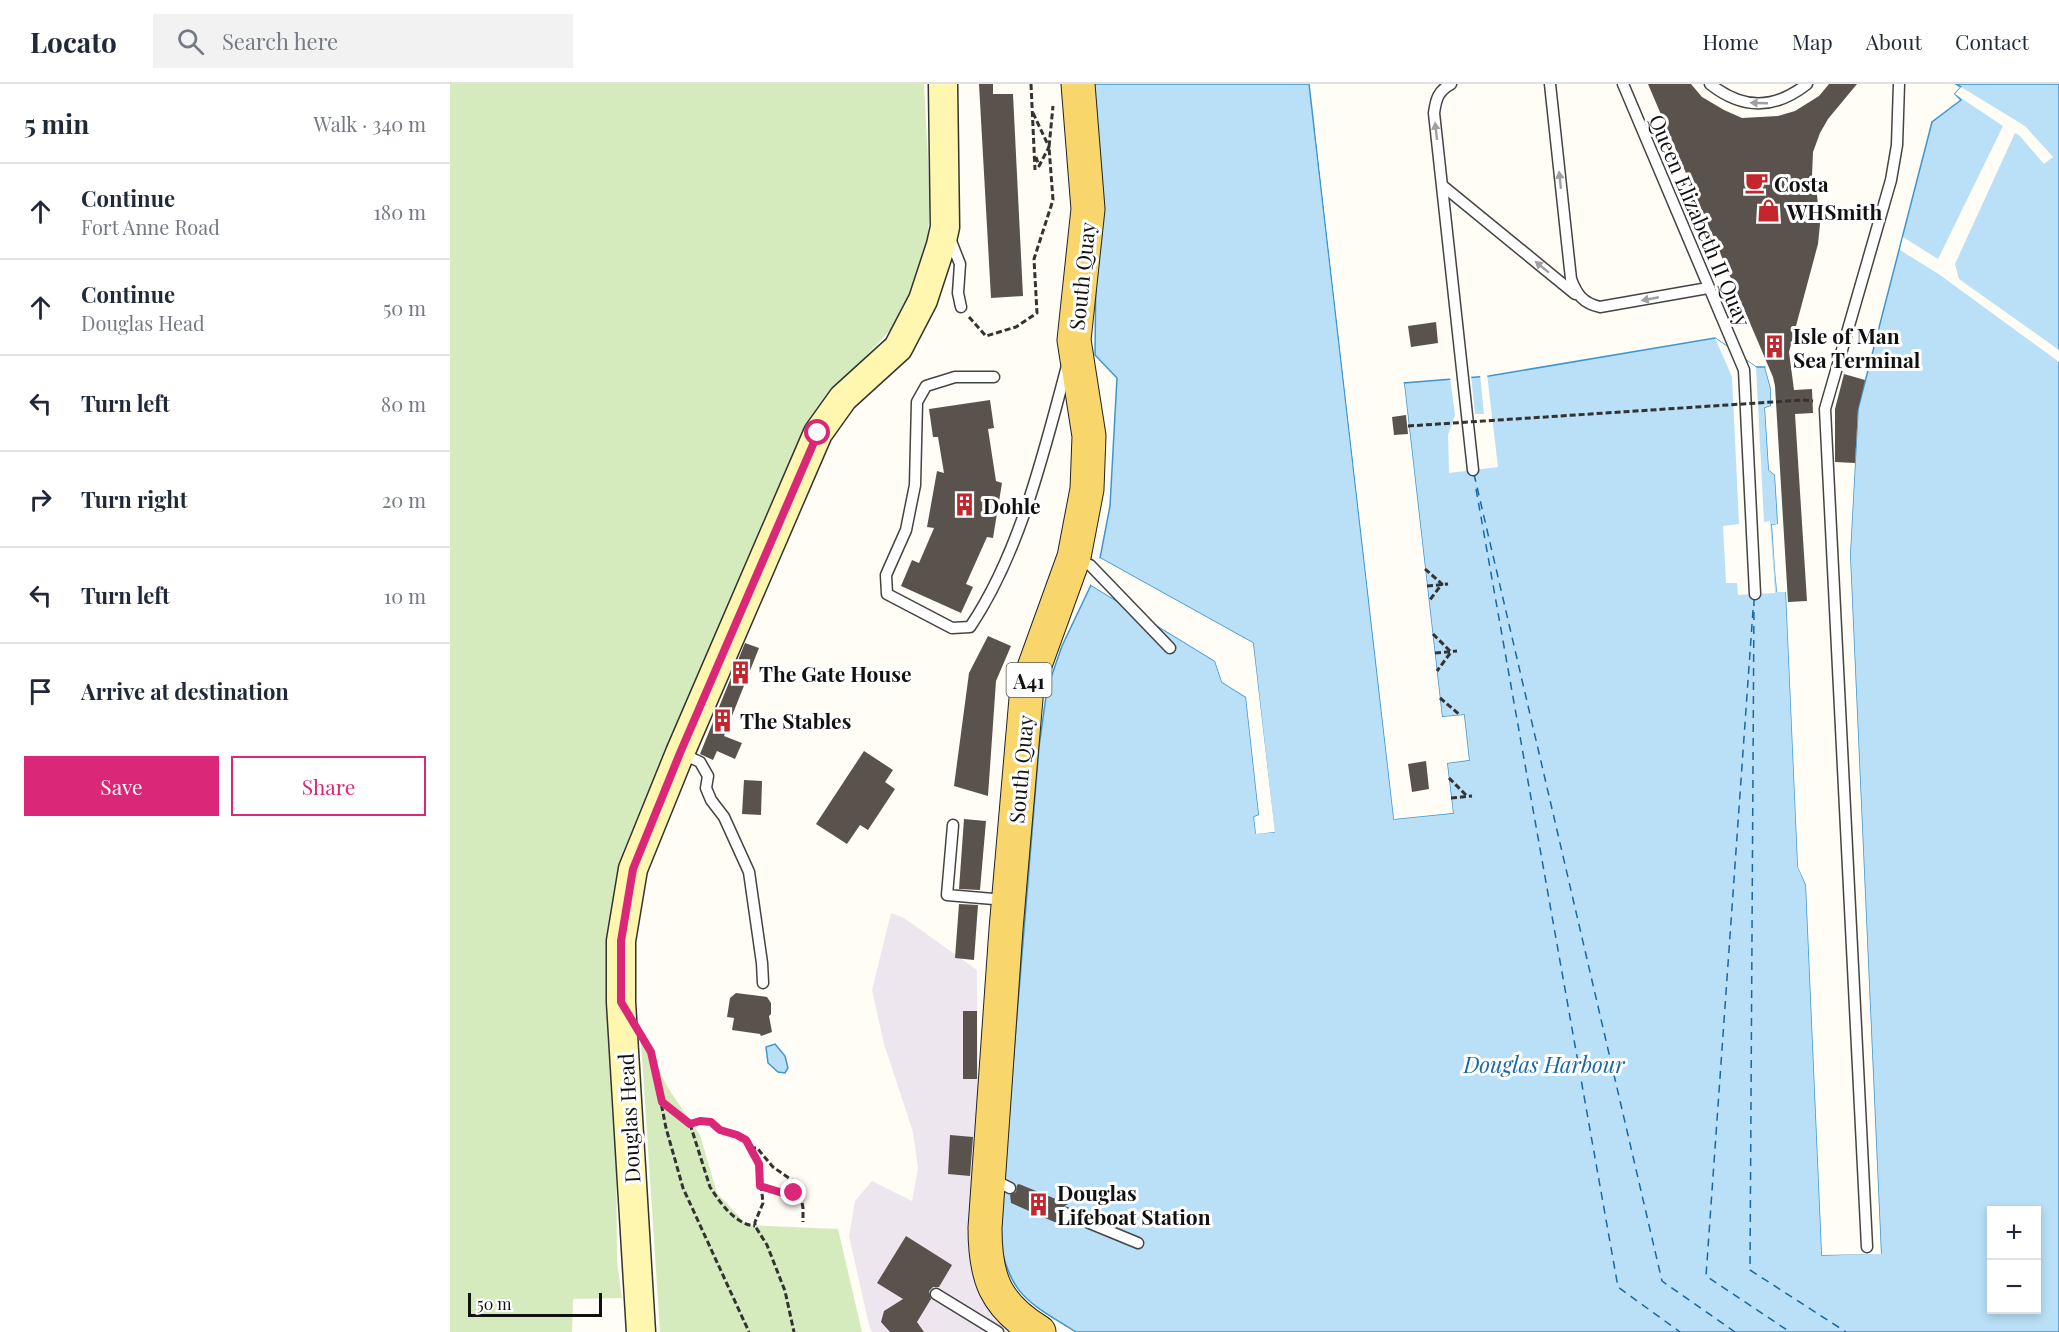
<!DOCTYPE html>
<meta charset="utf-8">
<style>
body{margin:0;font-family:"Playfair Display",serif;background:#f2f2f3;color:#1f2937}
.controls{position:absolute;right:18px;bottom:18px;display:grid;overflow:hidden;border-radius:0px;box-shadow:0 3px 9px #0003}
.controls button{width:54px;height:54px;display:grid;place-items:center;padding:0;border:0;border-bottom:2px solid #e0e1e3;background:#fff;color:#1f2937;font:30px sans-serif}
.scale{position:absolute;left:18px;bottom:15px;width:134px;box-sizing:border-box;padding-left:6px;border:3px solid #111;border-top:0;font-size:16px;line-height:21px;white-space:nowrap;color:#111;-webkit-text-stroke:4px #fff;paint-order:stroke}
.stop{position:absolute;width:18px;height:18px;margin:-14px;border:4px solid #db2777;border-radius:50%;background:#fff}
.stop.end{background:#db2777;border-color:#fff;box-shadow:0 2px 6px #0008}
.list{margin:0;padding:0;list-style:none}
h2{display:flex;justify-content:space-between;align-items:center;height:78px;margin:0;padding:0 24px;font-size:26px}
h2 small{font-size:20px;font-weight:400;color:#747a83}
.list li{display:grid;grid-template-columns:39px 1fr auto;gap:18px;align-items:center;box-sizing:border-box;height:96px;padding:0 24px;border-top:2px solid #e0e1e3}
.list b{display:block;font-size:22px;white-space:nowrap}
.list p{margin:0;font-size:20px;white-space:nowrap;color:#747a83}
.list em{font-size:20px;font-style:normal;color:#747a83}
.actions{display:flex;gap:12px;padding:18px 24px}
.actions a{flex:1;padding:14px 0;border:2px solid #db2777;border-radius:0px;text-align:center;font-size:21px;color:#db2777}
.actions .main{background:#db2777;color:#fff}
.icon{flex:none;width:33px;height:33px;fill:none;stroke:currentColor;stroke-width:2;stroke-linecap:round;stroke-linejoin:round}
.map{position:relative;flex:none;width:1609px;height:1248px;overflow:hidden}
header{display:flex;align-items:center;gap:36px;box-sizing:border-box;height:84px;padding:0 30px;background:#fff;border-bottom:2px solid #e0e1e3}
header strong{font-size:28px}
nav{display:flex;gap:33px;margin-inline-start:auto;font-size:21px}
.search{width:420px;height:54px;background:#f2f2f3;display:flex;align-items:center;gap:15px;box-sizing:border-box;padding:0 21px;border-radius:0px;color:#747a83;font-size:22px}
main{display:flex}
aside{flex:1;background:#fff}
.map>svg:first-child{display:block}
.industrial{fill:#eee6ef}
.green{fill:#d5ebbd}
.water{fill:#b9e0f7;stroke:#3f96cf;stroke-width:1.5;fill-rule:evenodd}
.pier{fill:#fffdf5}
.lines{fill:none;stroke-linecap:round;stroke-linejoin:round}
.ferry{stroke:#1768a6;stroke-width:1.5;stroke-dasharray:8 6;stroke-linecap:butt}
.building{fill:#5a524d}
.service-casing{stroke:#444;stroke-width:13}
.secondary-casing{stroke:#333;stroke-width:31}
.primary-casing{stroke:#222;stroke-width:35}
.path{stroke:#333;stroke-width:3;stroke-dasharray:6 3;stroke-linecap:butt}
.service{stroke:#fff;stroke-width:10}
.secondary{stroke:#fff6b0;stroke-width:28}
.primary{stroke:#f9d66b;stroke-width:33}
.path-bridge{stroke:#333;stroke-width:3;stroke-dasharray:6 3;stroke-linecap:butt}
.oneway{fill:#a0a0a0}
.route{stroke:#db2777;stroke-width:8}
.labels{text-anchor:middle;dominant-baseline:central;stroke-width:6;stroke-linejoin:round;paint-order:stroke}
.shield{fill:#fff;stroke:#585858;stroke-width:1.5}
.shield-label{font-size:20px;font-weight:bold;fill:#111}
.poi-label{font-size:21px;font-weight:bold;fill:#111;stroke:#fff;text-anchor:start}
.street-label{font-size:21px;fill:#111;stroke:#fff}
.water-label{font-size:22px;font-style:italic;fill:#1768a6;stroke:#fff}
</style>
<header>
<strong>Locato</strong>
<div class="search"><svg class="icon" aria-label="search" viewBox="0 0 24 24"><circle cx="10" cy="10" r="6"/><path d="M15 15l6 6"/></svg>Search here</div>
<nav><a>Home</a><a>Map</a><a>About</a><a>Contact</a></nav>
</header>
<main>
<aside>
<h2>5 min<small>Walk · 340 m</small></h2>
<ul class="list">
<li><svg class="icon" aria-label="ahead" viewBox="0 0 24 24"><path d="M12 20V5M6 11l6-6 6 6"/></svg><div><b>Continue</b><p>Fort Anne Road</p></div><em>180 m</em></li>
<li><svg class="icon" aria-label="ahead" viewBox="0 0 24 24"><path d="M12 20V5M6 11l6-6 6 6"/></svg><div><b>Continue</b><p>Douglas Head</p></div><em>50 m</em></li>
<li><svg class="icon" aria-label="left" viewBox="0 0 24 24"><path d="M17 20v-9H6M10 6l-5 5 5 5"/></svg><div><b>Turn left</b></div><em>80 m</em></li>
<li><svg class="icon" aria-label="right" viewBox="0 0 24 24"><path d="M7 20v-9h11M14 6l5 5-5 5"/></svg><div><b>Turn right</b></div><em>20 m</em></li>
<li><svg class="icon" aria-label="left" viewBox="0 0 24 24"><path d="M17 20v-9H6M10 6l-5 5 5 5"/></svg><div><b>Turn left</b></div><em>10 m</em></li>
<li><svg class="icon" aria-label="arrive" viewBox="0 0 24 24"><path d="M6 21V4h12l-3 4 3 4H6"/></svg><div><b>Arrive at destination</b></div></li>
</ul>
<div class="actions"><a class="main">Save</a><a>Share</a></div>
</aside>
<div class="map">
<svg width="1609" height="1248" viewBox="0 0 1609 1248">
<rect width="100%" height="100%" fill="#fffdf5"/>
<polygon class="industrial" points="441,829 454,834 527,886 528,1037 523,1103 574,1248 422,1248 419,1241 399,1152 405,1117 422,1097 462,1117 468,1084 463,1048 434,960 422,906"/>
<g class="green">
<polygon points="0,0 474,0 480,115 477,171 445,241 393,297 361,336 305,457 174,766 161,825 157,894 166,1037 167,1178 172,1214 123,1215 122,1248 0,1248"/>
<polygon points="191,957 200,968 218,1004 250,1051 267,1109 297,1141 388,1145 412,1248 210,1248"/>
</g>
<g class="water">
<path d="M 636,0 L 859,0 L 944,735 L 1003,729 L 997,679 L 1019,676 L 1014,631 L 992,633 L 954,299 L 1039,292 L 1265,254 L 1306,283 L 1315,283 L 1321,305 L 1321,322 L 1315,324 L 1319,386 L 1325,391 L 1328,441 L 1322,441 L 1327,507 L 1336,507 L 1348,782 L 1356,801 L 1372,1171 L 1431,1169 L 1400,471 L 1408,325 L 1482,38 L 1511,16 L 1505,10 L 1511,3 L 1506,0 L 1609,0 L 1609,1248 L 626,1248 C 578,1218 558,1211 549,1150 L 589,663 L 597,605 L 612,562 L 641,501 L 765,577 L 772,598 L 796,613 L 809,731 L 804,733 L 806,749 L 824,748 L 803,559 L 650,474 L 660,422 L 667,294 L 645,271 L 647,86 ZM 1542,1126 L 1586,1126 L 1586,1226 L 1542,1226 Z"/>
<polygon points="325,960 335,972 338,984 335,989 328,988 318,979 316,963"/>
</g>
<g class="pier">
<polygon points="1511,3 1575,42 1603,73 1594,80 1569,51 1565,49 1505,180 1509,195 1609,266 1609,278 1490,191 1450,166 1453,153 1488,175 1553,42 1505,10"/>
<polygon points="865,45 868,45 947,732 1000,726 994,678 997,676 1016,673 1011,634 992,636 989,633 951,300 954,299 992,633 1014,631 1019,676 997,679 1003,729 944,735"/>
<polygon points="1265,254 1306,283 1314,438 1320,437 1325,509 1288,511 1287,499 1276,499 1273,442 1289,440 1282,293"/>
<polygon points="1315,283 1318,284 1324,305 1324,323 1318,326 1322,385 1328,390 1331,441 1330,444 1325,444 1328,485 1330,504 1337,504 1339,507 1351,782 1359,801 1375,1168 1428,1167 1397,471 1405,325 1408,325 1400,471 1431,1170 1372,1171 1356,801 1348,783 1336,508 1327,508 1325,486 1322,441 1328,440 1325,391 1319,386 1315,324 1321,322 1321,305"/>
<polygon points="1030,290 1037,290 1048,383 999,389 998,351 1005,331 1000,293 1021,291 1025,330 1034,330"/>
<polygon points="650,474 803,559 825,748 806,750 804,733 809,731 796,613 772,598 765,577 641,501 642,498 767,574 774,596 799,612 812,731 807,735 809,746 821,745 800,561 649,477"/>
</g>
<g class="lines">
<g class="ferry">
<polyline points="1024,390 1212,1197 1285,1248"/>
<polyline points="1026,405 1168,1203 1230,1248"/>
<polyline points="1304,514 1300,1186 1396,1248"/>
<polyline points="1303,526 1256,1192 1340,1248"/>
</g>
</g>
<g class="building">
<polygon points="529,0 543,0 543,10 563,10 573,212 541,214"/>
<polygon points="1198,0 1241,0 1252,13 1274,26 1292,34 1328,32 1345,27 1369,12 1379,0 1407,0 1378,35 1370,49 1363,68 1362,92 1367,111 1370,140 1368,160 1339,268 1344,306 1362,305 1363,329 1345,330 1357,517 1338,518 1325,302 1323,293"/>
<polygon points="986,238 988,259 961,263 958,242"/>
<polygon points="1394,290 1415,296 1408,325 1405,379 1385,378 1385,325"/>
<polygon points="540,316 544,344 538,345 546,397 552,399 543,454 537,453 516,500 523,503 511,529 451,502 462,476 469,479 484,444 477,443 487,387 494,389 488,353 483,353 479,325"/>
<polygon points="956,331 958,350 944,351 942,333"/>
<polygon points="538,552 561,562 546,597 538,712 504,702 519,589"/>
<polygon points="295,559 309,564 274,652 292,659 285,675 267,667 263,676 250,670"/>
<polygon points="414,667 443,686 435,698 445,705 418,746 410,741 397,760 366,740"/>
<polygon points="976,677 979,705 962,708 958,680"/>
<polygon points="294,696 312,697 311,731 292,730"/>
<polygon points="514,735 536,737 530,806 509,805"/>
<polygon points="509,820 528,821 524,876 505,874"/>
<polygon points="286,909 317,913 321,919 321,930 319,932 322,948 311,952 310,950 282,946 284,934 277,933 280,914"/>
<rect x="513" y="927" width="14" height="68"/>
<polygon points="500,1051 523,1053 520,1092 498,1090"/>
<polygon points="569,1100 618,1120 608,1126 608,1131 612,1136 609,1140 561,1119 560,1111 566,1108 567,1101"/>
<polygon points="456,1152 502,1181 489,1203 483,1203 479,1207 481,1215 467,1238 474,1248 440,1248 431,1238 434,1227 453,1215 427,1199"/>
</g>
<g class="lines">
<defs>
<g id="service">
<path d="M 1001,0 C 988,7 986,15 984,29 L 1023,386"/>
<path d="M 1100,0 L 1121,195 C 1127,211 1133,219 1150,223 L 1258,204"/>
<polyline points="1173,0 1294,286 1305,510"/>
<path d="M 1260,0 C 1293,26 1324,26 1357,0"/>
<polyline points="993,102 1125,210"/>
<polyline points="499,152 510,180 508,209 511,223"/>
<path d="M 544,293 L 505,293 L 476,302 L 467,318 L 465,401 L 456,446 L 436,491 L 437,510 L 502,544 L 520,543 C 570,469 594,368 617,282"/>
<polyline points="640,481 720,564"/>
<polyline points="231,669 250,678 258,692 256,704 261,716 274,733 299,788 312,879 313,899"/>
<polyline points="503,741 497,811 555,816"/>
<polyline points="542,1095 560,1104"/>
<polyline points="615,1129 688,1159"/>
<polyline points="1417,1163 1375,325 1441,96 1447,61 1449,0"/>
<polyline points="486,1210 548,1248"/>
</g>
<polyline id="secondary" points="191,1248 171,918 171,857 183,785 230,669 368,349 393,314 448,264 473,216 491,161 495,143 493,0"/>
<path id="primary" d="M 589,1248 C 545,1221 535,1194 535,1144 L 556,845 L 577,603 L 624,473 L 637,405 L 639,352 L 624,256 L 638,125 L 628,0"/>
</defs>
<use href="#service" class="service-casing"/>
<use href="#secondary" class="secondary-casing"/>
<use href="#primary" class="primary-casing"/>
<g class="path">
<polyline points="581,0 585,86"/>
<polyline points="583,29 599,63 589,82 586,73"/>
<polyline points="519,233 536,252 566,243 587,229 584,175 603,116 599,63 603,22"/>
<polyline points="1353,316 1363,317"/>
<polyline points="975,485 992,500 979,517"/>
<polyline points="977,502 998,500"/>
<polyline points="983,550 1001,568 987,587"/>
<polyline points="985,569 1007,567"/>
<polyline points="990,614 1010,631"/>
<polyline points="999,694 1017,712"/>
<polyline points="1001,714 1022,712"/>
<polyline points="197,960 201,968 216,1044 233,1104 299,1248"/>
<polyline points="213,1019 240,1040 250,1037 261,1038 270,1046 287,1051 296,1056 309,1080 313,1119 305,1138 305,1142 317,1161 335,1207 344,1248"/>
<path d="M 240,1040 L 260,1103 C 271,1120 285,1140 305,1142"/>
<polyline points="300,1064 307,1064 323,1083 346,1099 350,1107 353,1124 353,1138"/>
<polyline points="311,1102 336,1110 344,1109 351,1115"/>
</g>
<use href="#service" class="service"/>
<use href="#secondary" class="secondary"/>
<use href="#primary" class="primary"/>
<polyline class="path-bridge" points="958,342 1353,316"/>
</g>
<defs><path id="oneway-solid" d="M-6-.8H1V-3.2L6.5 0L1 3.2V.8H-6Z" transform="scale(1.5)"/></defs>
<g class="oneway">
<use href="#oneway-solid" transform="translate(1309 19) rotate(-178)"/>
<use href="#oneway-solid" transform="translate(986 47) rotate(-97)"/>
<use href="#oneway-solid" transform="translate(1110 96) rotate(-96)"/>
<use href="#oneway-solid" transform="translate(1092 183) rotate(-141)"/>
<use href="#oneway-solid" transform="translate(1200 215) rotate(169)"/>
</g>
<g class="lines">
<polyline class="route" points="344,1109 336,1110 310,1102 309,1080 296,1056 287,1051 270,1046 261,1038 250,1037 240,1040 212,1018 201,968 171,918 171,857 183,785 230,669 368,349"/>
</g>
<defs>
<symbol id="cafe-bare" viewBox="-9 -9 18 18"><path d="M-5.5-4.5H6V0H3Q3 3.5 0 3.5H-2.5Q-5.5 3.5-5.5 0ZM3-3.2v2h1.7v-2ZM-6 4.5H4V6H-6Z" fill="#c4262e" stroke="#fff" stroke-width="2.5" paint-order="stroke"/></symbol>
<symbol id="shop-bare" viewBox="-9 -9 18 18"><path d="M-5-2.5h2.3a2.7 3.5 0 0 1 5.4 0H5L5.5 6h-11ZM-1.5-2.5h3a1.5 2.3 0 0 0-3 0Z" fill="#c4262e" stroke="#fff" stroke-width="2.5" paint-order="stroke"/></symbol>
<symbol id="building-bare" viewBox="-9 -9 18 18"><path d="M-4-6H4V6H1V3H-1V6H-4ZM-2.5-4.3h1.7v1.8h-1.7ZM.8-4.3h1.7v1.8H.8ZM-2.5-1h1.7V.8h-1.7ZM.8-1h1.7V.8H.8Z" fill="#c4262e" stroke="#fff" stroke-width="2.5" paint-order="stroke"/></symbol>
</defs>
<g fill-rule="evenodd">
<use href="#cafe-bare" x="1290" y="82" width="33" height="33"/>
<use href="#shop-bare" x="1302" y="110" width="33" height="33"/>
<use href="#building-bare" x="1308" y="246" width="33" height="33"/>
<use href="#building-bare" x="498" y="404" width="33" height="33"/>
<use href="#building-bare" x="274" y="572" width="33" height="33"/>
<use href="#building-bare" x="256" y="620" width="33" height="33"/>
<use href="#building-bare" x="572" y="1104" width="33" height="33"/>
</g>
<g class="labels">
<rect class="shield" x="556.5" y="579" width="45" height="34" rx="4.5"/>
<g class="shield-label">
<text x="579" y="596">A41</text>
</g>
<g class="poi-label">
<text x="1324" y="99">Costa</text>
<text x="1337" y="127">WHSmith</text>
<text x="1343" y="251">Isle of Man<tspan x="1343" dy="24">Sea Terminal</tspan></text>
<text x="533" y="421">Dohle</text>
<text x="309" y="589">The Gate House</text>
<text x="290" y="636">The Stables</text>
<text x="607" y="1108">Douglas<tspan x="607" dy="24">Lifeboat Station</tspan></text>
</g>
<g class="street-label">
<text transform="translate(1251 136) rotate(67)">Queen Elizabeth II Quay</text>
<text transform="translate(631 192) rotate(-84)">South Quay</text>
<text transform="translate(570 685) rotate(-85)">South Quay</text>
<text transform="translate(178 1034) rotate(-93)">Douglas Head</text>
</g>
<g class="water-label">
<text x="1094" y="980">Douglas Harbour</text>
</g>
</g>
</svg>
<div class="controls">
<button>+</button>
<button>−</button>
</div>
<div class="scale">50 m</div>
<div class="stop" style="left:368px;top:349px"></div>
<div class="stop end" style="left:344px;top:1109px"></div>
</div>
</main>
